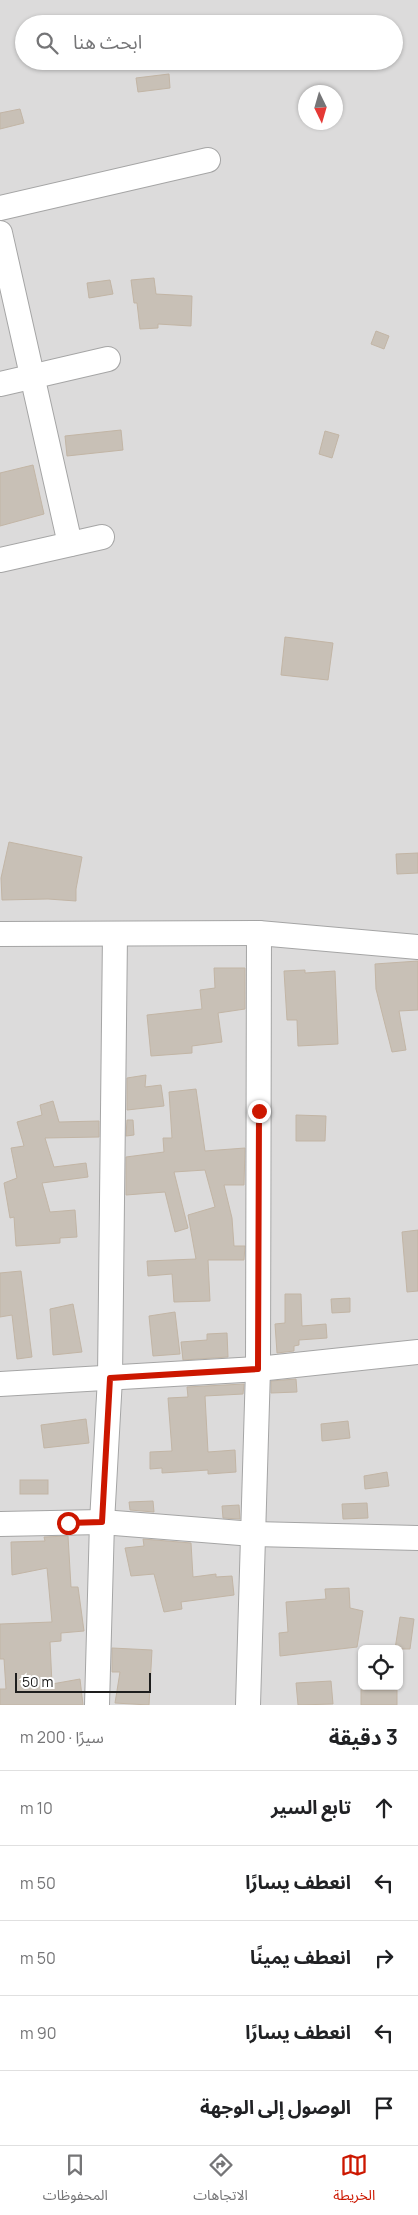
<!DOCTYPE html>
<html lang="ar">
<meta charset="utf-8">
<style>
body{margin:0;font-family:Manrope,"Noto Sans Arabic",sans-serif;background:#f2f2f2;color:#202124;direction:rtl}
.controls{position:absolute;right:15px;bottom:15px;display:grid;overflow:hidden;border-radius:8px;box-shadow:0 1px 4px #0004}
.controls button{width:45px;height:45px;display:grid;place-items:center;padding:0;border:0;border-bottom:1px solid #e0e0e0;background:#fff;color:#202124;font:25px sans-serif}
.compass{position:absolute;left:298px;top:85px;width:45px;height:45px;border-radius:50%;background:#fff;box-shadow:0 1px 4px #0004;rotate:175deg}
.scale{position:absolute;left:15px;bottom:12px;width:136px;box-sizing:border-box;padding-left:5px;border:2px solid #1e1e1e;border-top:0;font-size:14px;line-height:18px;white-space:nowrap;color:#1e1e1e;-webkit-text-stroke:4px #fff;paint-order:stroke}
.stop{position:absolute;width:15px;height:15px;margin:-11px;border:4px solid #cc1700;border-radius:50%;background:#fff}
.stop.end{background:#cc1700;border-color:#fff;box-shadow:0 1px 5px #0008}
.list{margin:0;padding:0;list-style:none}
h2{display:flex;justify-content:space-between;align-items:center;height:65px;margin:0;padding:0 20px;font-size:21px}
h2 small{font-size:16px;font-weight:400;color:#757577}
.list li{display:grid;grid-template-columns:32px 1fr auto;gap:15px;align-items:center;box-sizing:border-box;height:75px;padding:0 20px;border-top:1px solid #e0e0e0}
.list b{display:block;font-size:19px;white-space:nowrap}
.list em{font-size:16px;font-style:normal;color:#757577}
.icon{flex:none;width:28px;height:28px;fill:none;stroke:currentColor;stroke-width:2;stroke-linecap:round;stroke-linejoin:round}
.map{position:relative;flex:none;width:418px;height:1705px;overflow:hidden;direction:ltr}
.search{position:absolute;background:#fff;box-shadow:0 1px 4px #0004;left:15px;right:15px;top:15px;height:55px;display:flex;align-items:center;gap:12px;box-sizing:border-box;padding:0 18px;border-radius:28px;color:#757577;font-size:19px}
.sheet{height:440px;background:#fff}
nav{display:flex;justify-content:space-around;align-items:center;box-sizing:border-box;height:70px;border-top:1px solid #e0e0e0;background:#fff;font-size:14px;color:#757577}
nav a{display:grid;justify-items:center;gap:2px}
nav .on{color:#cc1700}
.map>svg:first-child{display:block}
.residential{fill:#dcdbdb;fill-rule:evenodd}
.building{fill:#c8c0b6;stroke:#c2b5a5}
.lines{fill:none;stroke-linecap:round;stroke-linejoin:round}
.minor-casing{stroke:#a5a5a5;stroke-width:26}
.minor{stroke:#fff;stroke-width:24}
.route{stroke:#cc1700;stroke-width:6}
</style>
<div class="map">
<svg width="418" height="1705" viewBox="0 0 418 1705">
<rect width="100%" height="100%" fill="#f0ede3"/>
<path class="residential" d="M 0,0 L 418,0 L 418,1705 L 0,1705 ZM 24,24 L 394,24 L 394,61 L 24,61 ZM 306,92 L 336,92 L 336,122 L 306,122 ZM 362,1649 L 399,1649 L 399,1686 L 362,1686 Z"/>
<g class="building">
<polygon points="169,74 170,88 138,92 136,78"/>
<polygon points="20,109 24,123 0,129 0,113"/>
<polygon points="154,278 156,294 192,296 191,326 158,324 158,328 140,329 137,303 134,303 131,280"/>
<polygon points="110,280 113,294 89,298 87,283"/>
<polygon points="376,331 389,336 384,349 371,344"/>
<polygon points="121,430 123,450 67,456 65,436"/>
<polygon points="325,431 339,435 332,458 319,454"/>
<polygon points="33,465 44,514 0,526 0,473"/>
<polygon points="285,637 333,643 328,680 281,675"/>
<polygon points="9,842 82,857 76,889 76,901 48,899 2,900 1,878"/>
<polygon points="418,853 418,873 397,874 396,854"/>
<polygon points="418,961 418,1010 399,1011 406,1050 392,1052 376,989 375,964"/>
<polygon points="214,968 245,968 245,1009 218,1013 222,1042 192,1046 192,1053 151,1056 147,1015 202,1009 200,990 215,988"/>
<polygon points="305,970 305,973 335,971 338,1044 298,1046 297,1020 287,1020 284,971"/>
<polygon points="146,1075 145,1087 161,1085 164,1106 127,1110 127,1078"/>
<polygon points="196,1089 205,1151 245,1148 244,1185 224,1185 232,1218 234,1246 245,1246 244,1260 208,1260 210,1301 174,1302 172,1274 148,1276 147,1261 196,1259 188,1215 215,1207 205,1170 174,1172 188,1228 175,1232 165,1192 126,1195 126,1157 164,1152 163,1138 172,1138 169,1092"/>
<polygon points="53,1101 59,1122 99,1121 99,1137 45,1138 54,1167 86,1163 88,1177 42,1183 50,1212 75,1210 77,1237 60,1238 60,1243 16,1246 14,1217 10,1218 4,1183 17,1178 11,1148 24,1146 17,1122 42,1115 40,1105"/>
<polygon points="296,1115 326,1116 325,1141 296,1141"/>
<polygon points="127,1120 133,1120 134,1135 126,1136"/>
<polygon points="418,1230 418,1291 407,1292 402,1232"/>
<polygon points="21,1271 32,1357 17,1359 12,1315 0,1317 0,1273"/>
<polygon points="285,1294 301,1294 302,1326 326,1324 327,1338 299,1340 299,1345 294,1346 294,1351 277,1353 275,1324 285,1323"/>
<polygon points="350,1298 350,1312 332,1313 331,1299"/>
<polygon points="73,1304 82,1352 53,1355 50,1309"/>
<polygon points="175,1312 180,1354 153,1356 149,1316"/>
<polygon points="227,1333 228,1357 183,1360 181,1342 207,1340 207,1334"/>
<polygon points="296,1379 297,1392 271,1393 271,1381"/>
<polygon points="244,1384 243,1394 205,1396 208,1452 235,1450 236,1472 208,1474 208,1470 162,1473 162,1468 150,1469 150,1452 172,1451 168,1398 188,1397 187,1387"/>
<polygon points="86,1419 89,1443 44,1448 41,1425"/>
<polygon points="348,1421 350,1438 322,1441 321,1424"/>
<polygon points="387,1472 389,1486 365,1489 364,1476"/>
<rect x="20" y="1480" width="28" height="14"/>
<polygon points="153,1501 154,1512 130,1510 129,1502"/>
<polygon points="367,1503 368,1518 343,1519 342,1504"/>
<polygon points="239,1505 240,1519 223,1518 222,1506"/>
<polygon points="68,1536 71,1587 78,1587 84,1631 61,1633 61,1641 50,1642 52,1684 80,1679 83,1705 0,1705 0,1689 6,1689 4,1659 0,1659 0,1624 52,1622 47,1568 12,1575 11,1542 45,1541 44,1537"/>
<polygon points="143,1539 191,1543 193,1577 216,1574 216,1577 232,1576 234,1595 181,1602 182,1609 164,1612 154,1574 131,1576 125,1548 144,1546"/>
<polygon points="349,1588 350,1608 363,1611 357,1647 280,1656 279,1633 288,1632 286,1602 326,1599 325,1589"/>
<polygon points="400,1617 414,1619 410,1649 395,1649"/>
<polygon points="112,1648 152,1650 149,1705 115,1703 120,1672 112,1672"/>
<polygon points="331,1681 333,1704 298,1705 296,1683"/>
<rect x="361" y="1690" width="36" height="15"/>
</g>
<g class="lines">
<defs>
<g id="minor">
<polyline points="0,208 208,160"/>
<polyline points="0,233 70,544"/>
<polyline points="0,384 108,359"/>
<polyline points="0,560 102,537"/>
<polyline points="0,934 259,933 418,947"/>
<polyline points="0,1384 258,1369 418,1352"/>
<polyline points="0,1524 102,1522 253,1534 418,1538"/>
<polyline points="97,1705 102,1522 110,1378 115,934"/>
<polyline points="248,1705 258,1369 259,933"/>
</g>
</defs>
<use href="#minor" class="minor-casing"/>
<use href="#minor" class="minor"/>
</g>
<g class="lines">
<polyline class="route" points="68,1523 102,1522 110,1378 258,1369 259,1111"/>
</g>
</svg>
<div class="controls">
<button><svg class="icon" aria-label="locate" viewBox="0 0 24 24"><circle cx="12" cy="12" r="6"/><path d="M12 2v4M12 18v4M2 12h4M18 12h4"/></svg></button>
</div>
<svg class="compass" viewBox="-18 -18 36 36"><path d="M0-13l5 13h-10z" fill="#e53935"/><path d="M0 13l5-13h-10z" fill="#757577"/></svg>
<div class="scale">50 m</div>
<div class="stop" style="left:68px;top:1523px"></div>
<div class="stop end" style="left:259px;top:1111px"></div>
<div class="search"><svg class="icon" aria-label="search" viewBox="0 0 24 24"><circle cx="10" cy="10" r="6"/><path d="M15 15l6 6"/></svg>ابحث هنا</div>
</div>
<section class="sheet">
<h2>3 دقيقة<small>سيرًا · 200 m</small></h2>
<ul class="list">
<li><svg class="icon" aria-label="ahead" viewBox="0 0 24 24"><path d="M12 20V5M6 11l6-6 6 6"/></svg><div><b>تابع السير</b></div><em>10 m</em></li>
<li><svg class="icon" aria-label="left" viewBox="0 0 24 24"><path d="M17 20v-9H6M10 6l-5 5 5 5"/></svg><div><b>انعطف يسارًا</b></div><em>50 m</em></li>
<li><svg class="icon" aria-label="right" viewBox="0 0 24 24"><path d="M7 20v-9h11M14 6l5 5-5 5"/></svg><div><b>انعطف يمينًا</b></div><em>50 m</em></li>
<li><svg class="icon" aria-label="left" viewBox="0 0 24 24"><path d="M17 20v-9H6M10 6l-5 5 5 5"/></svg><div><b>انعطف يسارًا</b></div><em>90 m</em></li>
<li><svg class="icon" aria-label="arrive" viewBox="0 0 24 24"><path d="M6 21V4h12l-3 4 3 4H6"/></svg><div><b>الوصول إلى الوجهة</b></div></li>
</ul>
</section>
<nav>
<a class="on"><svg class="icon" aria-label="map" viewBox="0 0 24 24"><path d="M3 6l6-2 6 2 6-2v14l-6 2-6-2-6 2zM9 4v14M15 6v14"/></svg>الخريطة</a>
<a><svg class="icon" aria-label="directions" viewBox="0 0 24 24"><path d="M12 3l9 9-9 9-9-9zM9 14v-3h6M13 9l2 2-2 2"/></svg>الاتجاهات</a>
<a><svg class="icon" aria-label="saved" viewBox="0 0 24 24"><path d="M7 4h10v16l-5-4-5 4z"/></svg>المحفوظات</a>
</nav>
